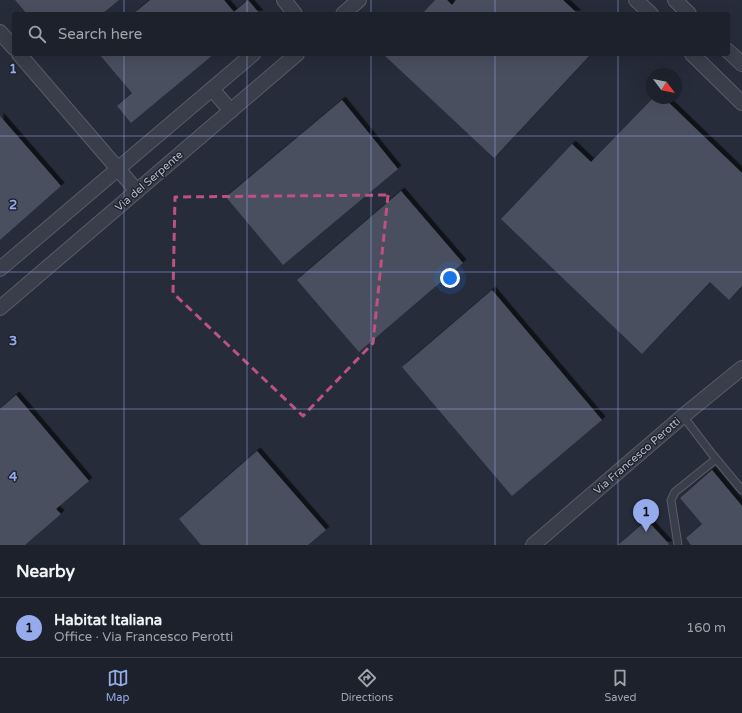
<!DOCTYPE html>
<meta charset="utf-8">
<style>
body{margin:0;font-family:"Varela Round",sans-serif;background:#292e38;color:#f1f3f6}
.compass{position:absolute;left:646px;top:68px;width:36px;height:36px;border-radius:50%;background:#1c212c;box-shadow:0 4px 16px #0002;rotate:122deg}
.you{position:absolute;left:450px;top:278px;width:14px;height:14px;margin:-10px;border:3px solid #fff;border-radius:50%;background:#1a73e8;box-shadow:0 0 0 6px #1a73e833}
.badge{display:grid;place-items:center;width:26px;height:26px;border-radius:50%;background:#95abeb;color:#111;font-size:13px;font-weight:700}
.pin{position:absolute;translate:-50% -33px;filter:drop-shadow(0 1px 2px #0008)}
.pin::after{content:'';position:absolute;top:21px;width:14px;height:12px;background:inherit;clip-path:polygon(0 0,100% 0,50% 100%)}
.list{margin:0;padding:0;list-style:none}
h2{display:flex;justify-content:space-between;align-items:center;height:52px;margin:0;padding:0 16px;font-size:17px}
h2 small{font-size:13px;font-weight:400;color:#a0a3a9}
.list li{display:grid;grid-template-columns:26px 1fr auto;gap:12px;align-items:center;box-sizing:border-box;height:60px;padding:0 16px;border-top:1px solid #3a3e48}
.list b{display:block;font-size:15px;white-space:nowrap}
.list p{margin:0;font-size:13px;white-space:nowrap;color:#a0a3a9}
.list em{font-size:13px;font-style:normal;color:#a0a3a9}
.icon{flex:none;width:22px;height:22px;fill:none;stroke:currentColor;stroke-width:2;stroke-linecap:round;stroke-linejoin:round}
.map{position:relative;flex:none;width:742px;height:545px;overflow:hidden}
.search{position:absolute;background:#1c212c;box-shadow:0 4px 16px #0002;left:12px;right:12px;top:12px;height:44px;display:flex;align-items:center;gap:10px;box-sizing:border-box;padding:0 14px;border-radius:4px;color:#a0a3a9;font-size:15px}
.sheet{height:112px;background:#1c212c}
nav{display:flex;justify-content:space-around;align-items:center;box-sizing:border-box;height:56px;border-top:1px solid #3a3e48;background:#1c212c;font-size:11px;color:#a0a3a9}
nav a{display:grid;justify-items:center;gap:2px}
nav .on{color:#95abeb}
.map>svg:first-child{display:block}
.building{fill:#484f5e;filter:url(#shadow)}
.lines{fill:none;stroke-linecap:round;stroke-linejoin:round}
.lane-casing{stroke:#585c68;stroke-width:9}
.street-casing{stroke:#585c68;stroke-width:16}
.lane{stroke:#3a3e4a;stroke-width:7}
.street{stroke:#3a3e4a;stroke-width:14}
.marked{fill:none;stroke:#bd5180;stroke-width:3;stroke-dasharray:8 5;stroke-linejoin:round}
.grid{fill:none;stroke:#95abeb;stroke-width:1;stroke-opacity:0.55}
.labels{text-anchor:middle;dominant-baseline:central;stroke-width:3;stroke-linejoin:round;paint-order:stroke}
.street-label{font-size:11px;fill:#b5bac6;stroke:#1f232f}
.grid-label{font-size:13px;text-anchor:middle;font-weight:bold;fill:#95abeb;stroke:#1f232f;stroke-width:3;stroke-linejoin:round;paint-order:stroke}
</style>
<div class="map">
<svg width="742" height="545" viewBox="0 0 742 545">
<defs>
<filter id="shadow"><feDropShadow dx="3.5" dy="-3.5" stdDeviation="0" flood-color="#0009"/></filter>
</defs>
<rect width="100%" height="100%" fill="#262c3a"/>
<g class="building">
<polygon points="15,0 119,0 102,14 27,14"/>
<polygon points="150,0 224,0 234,12 248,0 260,14 133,14"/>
<polygon points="435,0 447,0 452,5 456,0 563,0 578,14 422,14"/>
<polygon points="99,54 214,54 131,123 117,106 132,93"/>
<polygon points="385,54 591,54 494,158 384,55"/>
<polygon points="653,98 664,98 742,173 742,286 729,300 710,282 642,354 501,219 572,144 591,162"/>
<polygon points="342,100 398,169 283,265 226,197"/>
<polygon points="0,116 61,186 0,240"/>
<polygon points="401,191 463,263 359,352 297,280"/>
<polygon points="492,290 602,420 512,496 402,367"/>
<polygon points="16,395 89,481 56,509 61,514 25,545 0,545 0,409"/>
<polygon points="257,451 326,530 308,545 201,545 179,519"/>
<polygon points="712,470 742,506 742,545 691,545 686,538 702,524 680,498"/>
<polygon points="647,520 669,544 668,545 618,545"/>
</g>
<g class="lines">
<defs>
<g id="lane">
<polyline points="683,416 712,454 742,490"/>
<polyline points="678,545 671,500 675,492 716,459"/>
</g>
<g id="street">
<polyline points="284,0 295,14"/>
<polyline points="636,0 651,14"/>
<polyline points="675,0 689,14"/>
<polyline points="343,14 359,0"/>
<polyline points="0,32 14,48"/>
<polyline points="728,51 742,64"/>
<polyline points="19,54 137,191"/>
<polyline points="692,54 742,103"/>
<polyline points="212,89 231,111"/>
<polyline points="0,269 253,54"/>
<polyline points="0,308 297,54"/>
<polyline points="533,545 683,416 742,368"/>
</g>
</defs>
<use href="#lane" class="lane-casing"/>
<use href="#street" class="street-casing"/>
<use href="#lane" class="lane"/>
<use href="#street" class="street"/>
</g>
<path class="marked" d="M 388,195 L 373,343 L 303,416 L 173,293 L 175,197 Z"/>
<path class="grid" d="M 124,0 L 124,14M 247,0 L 247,14M 371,0 L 371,14M 495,0 L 495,14M 618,0 L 618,14M 124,54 L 124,545M 247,54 L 247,545M 371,54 L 371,545M 495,54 L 495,545M 618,54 L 618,545M 0,136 L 742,136M 0,272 L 742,272M 0,409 L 742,409"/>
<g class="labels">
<g class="street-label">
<text transform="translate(149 181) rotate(-41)">Via del Serpente</text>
<text transform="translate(637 456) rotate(-41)">Via Francesco Perotti</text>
</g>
</g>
<g class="grid-label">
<text x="13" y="73">1</text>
<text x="13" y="209">2</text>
<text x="13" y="345">3</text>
<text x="13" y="481">4</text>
</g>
</svg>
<svg class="compass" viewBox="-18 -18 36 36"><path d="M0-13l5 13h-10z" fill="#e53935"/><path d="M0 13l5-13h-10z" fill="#a0a3a9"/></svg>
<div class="you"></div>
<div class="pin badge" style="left:646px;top:532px">1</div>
<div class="search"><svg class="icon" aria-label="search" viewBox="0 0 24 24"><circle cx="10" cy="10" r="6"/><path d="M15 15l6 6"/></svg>Search here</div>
</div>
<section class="sheet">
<h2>Nearby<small></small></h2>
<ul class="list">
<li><span class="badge">1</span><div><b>Habitat Italiana</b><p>Office · Via Francesco Perotti</p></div><em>160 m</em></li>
</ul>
</section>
<nav>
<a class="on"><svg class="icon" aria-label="map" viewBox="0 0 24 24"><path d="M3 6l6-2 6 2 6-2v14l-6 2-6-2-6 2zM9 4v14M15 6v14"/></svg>Map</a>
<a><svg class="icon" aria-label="directions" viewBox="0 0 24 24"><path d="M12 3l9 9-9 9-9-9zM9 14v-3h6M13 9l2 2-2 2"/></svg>Directions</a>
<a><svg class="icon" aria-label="saved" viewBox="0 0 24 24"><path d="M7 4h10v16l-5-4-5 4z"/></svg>Saved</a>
</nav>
